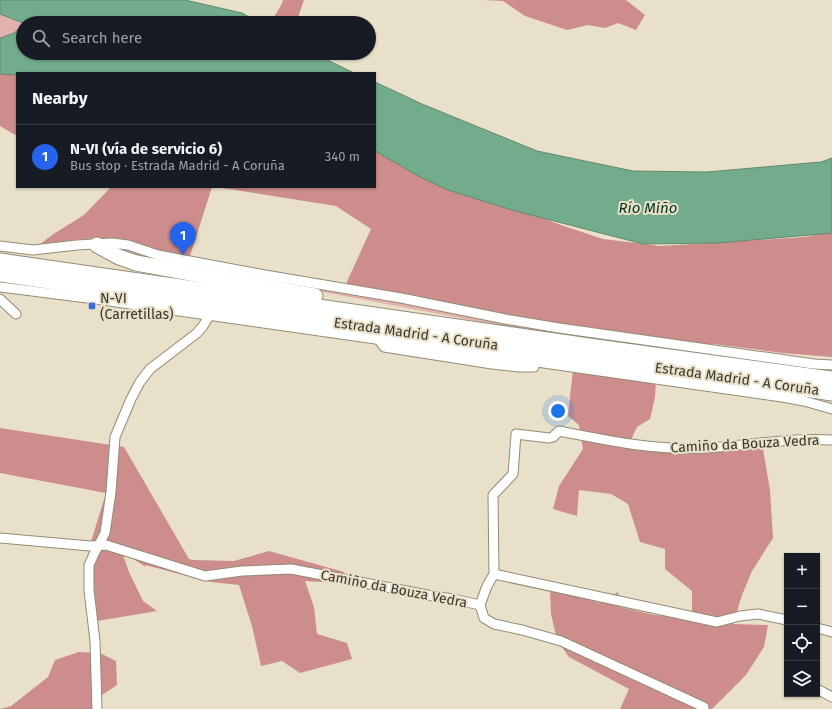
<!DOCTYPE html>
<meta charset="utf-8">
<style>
body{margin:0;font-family:"Fira Sans",sans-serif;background:#242831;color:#f1f3f6}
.controls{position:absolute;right:12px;bottom:12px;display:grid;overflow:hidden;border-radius:0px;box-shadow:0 1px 3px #0004}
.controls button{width:36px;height:36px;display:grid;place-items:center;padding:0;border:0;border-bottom:1px solid #363941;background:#171b24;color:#f1f3f6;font:20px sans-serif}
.you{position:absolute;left:558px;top:411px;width:14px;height:14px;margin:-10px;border:3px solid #fff;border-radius:50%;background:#1a73e8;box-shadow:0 0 0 6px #1a73e833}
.badge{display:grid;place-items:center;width:26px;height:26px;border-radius:50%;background:#2563eb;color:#fff;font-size:13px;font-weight:700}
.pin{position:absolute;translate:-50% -33px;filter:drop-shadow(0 1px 2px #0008)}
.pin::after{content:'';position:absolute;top:21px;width:14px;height:12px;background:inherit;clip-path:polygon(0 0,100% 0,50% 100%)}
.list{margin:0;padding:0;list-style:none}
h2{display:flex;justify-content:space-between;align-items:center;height:52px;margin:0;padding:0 16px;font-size:17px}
h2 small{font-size:13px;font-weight:400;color:#9ea1a6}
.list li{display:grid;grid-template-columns:26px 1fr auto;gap:12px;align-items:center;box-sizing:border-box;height:64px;padding:0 16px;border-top:1px solid #363941}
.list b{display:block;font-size:15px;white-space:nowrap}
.list p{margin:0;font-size:13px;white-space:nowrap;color:#9ea1a6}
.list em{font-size:13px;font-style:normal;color:#9ea1a6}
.icon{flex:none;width:22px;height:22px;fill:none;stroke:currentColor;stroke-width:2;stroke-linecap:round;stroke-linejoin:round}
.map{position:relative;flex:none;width:832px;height:709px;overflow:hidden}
.search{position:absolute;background:#171b24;box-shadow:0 1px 3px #0004;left:16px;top:16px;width:360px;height:44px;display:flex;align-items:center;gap:10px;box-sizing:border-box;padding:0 14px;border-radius:22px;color:#9ea1a6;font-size:15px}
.panel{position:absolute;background:#171b24;box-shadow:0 1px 3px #0004;left:16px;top:72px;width:360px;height:116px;border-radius:0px}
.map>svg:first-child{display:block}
.green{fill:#e2b0af}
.forest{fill:#cc8d8c}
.water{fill:#72ac8c;stroke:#618970}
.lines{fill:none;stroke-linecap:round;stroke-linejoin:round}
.minor-casing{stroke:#938b76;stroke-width:11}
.trunk-casing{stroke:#938b76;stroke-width:17}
.minor{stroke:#fff;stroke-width:9}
.trunk{stroke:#fff;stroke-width:15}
.poi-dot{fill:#3b6adb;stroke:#e9e0c9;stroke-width:1.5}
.labels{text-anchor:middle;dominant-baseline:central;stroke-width:4;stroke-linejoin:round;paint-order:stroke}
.poi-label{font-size:14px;fill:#3a372d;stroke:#e9e0c9;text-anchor:start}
.street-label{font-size:14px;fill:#3a372d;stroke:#e9e0c9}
.water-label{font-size:15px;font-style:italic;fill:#02341f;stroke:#e9e0c9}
</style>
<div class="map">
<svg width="832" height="709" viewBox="0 0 832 709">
<rect width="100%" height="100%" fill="#e9e0c9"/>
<g class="green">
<polygon points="0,14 23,23 23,25 14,33 0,38"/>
<polygon points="116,248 832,368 832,371 513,328 255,279 142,261"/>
</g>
<g class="forest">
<path d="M 283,0 L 304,0 L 296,23 L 272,23 C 274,14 281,8 283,0 Z"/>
<polygon points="484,0 626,0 645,15 636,30 618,23 605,28 588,25 567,30 525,16 503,1"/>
<polygon points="0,74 17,75 17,136 0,126"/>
<polygon points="375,147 417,167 561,225 603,239 660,246 792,238 811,236 832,230 832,357 782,353 714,344 694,345 521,320 390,291 345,286 371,229 336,206 216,187 375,187"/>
<polygon points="111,187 212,187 190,256 168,254 130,241 117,238 82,239 40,244 55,233 84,215"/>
<polygon points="573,369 656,381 655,397 650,419 637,427 628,446 762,443 770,490 773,538 752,571 742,595 733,624 768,625 764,647 746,675 712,709 620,709 629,689 569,657 557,640 551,614 550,591 579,597 600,603 618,592 620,607 654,615 692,619 692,591 665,569 665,549 640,542 628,504 611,494 579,490 577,516 553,509 559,486 583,449 579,425 568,416"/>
<polygon points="0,428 124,447 189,559 193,560 234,561 269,551 344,572 340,583 305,581 314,607 317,634 347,643 352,659 300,673 282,661 261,666 252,626 239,585 211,582 145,565 146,567 122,552 129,572 143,601 157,611 97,621 90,545 106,493 0,473"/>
<polygon points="79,652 100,653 116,661 117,685 102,695 96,709 0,709 11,706 48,677 55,660"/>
</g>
<g class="water">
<polygon points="0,0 185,0 242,13 260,23 23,23 0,14"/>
<polygon points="23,25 23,53 313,53 354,73 17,73 17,75 0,74 0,38 14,33"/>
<polygon points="375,82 422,104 537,151 633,171 707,172 821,162 832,158 832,233 718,243 643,244 512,210 448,190 420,177 375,151"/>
</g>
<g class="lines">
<defs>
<g id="minor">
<polyline points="0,246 33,250 77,245 112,243 128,245 158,255 265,275 401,298 505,319 559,328 814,364 832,365"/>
<polyline points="0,287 95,299 782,397 804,401 832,409"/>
<polyline points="0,299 16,314"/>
<polyline points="379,340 384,347 492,364 519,367 534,367"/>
<path d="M 0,538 L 90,546 L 106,545 L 205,576 L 242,571 L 291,569 L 433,596 L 453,599 L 480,605 L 487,586 L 494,574 L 493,495 L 513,474 L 516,434 L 549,438 L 553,437 L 559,431 C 606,440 655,451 704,448 C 747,446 789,437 832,440"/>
<polyline points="494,574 717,622 740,616 758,614 787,620"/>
<polyline points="480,605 484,618 494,624 522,630 561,641 704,707 704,709"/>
<polyline points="817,628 832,632"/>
<polyline points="817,689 832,697"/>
<polyline points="97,709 95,641 89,590 89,565 94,554 105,533 111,492 115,437 131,399 140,382 150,369 197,333 203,326 209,316"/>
</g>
<g id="trunk">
<polyline points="97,245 119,257 136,263 315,296"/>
<polyline points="0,261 603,348 832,379"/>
<polyline points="0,274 582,359 730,378 832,393"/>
</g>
</defs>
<use href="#minor" class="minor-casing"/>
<use href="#trunk" class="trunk-casing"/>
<use href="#minor" class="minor"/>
<use href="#trunk" class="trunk"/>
</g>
<rect class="poi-dot" x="88" y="302" width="8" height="8" rx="2"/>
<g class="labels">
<g class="poi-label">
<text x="100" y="298">N-VI<tspan x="100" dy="16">(Carretillas)</tspan></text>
</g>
<g class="street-label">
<text transform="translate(416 334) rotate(8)">Estrada Madrid - A Coruña</text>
<text transform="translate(737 379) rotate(8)">Estrada Madrid - A Coruña</text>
<text transform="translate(745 444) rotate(-3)">Camiño da Bouza Vedra</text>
<text transform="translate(394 589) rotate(11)">Camiño da Bouza Vedra</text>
</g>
<g class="water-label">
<text x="648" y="208">Río Miño</text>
</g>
</g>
</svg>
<div class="controls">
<button>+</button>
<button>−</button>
<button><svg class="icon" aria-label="locate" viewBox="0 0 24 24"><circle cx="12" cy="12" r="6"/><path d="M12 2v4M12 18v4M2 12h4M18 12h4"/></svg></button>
<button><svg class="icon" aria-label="layers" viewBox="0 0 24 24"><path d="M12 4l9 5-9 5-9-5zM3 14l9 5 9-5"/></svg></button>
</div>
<div class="you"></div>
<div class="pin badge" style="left:183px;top:255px">1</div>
<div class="search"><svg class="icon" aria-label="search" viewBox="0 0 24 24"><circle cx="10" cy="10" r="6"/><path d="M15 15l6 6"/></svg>Search here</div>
<section class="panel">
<h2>Nearby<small></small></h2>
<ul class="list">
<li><span class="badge">1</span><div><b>N-VI (vía de servicio 6)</b><p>Bus stop · Estrada Madrid - A Coruña</p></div><em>340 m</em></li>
</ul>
</section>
</div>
